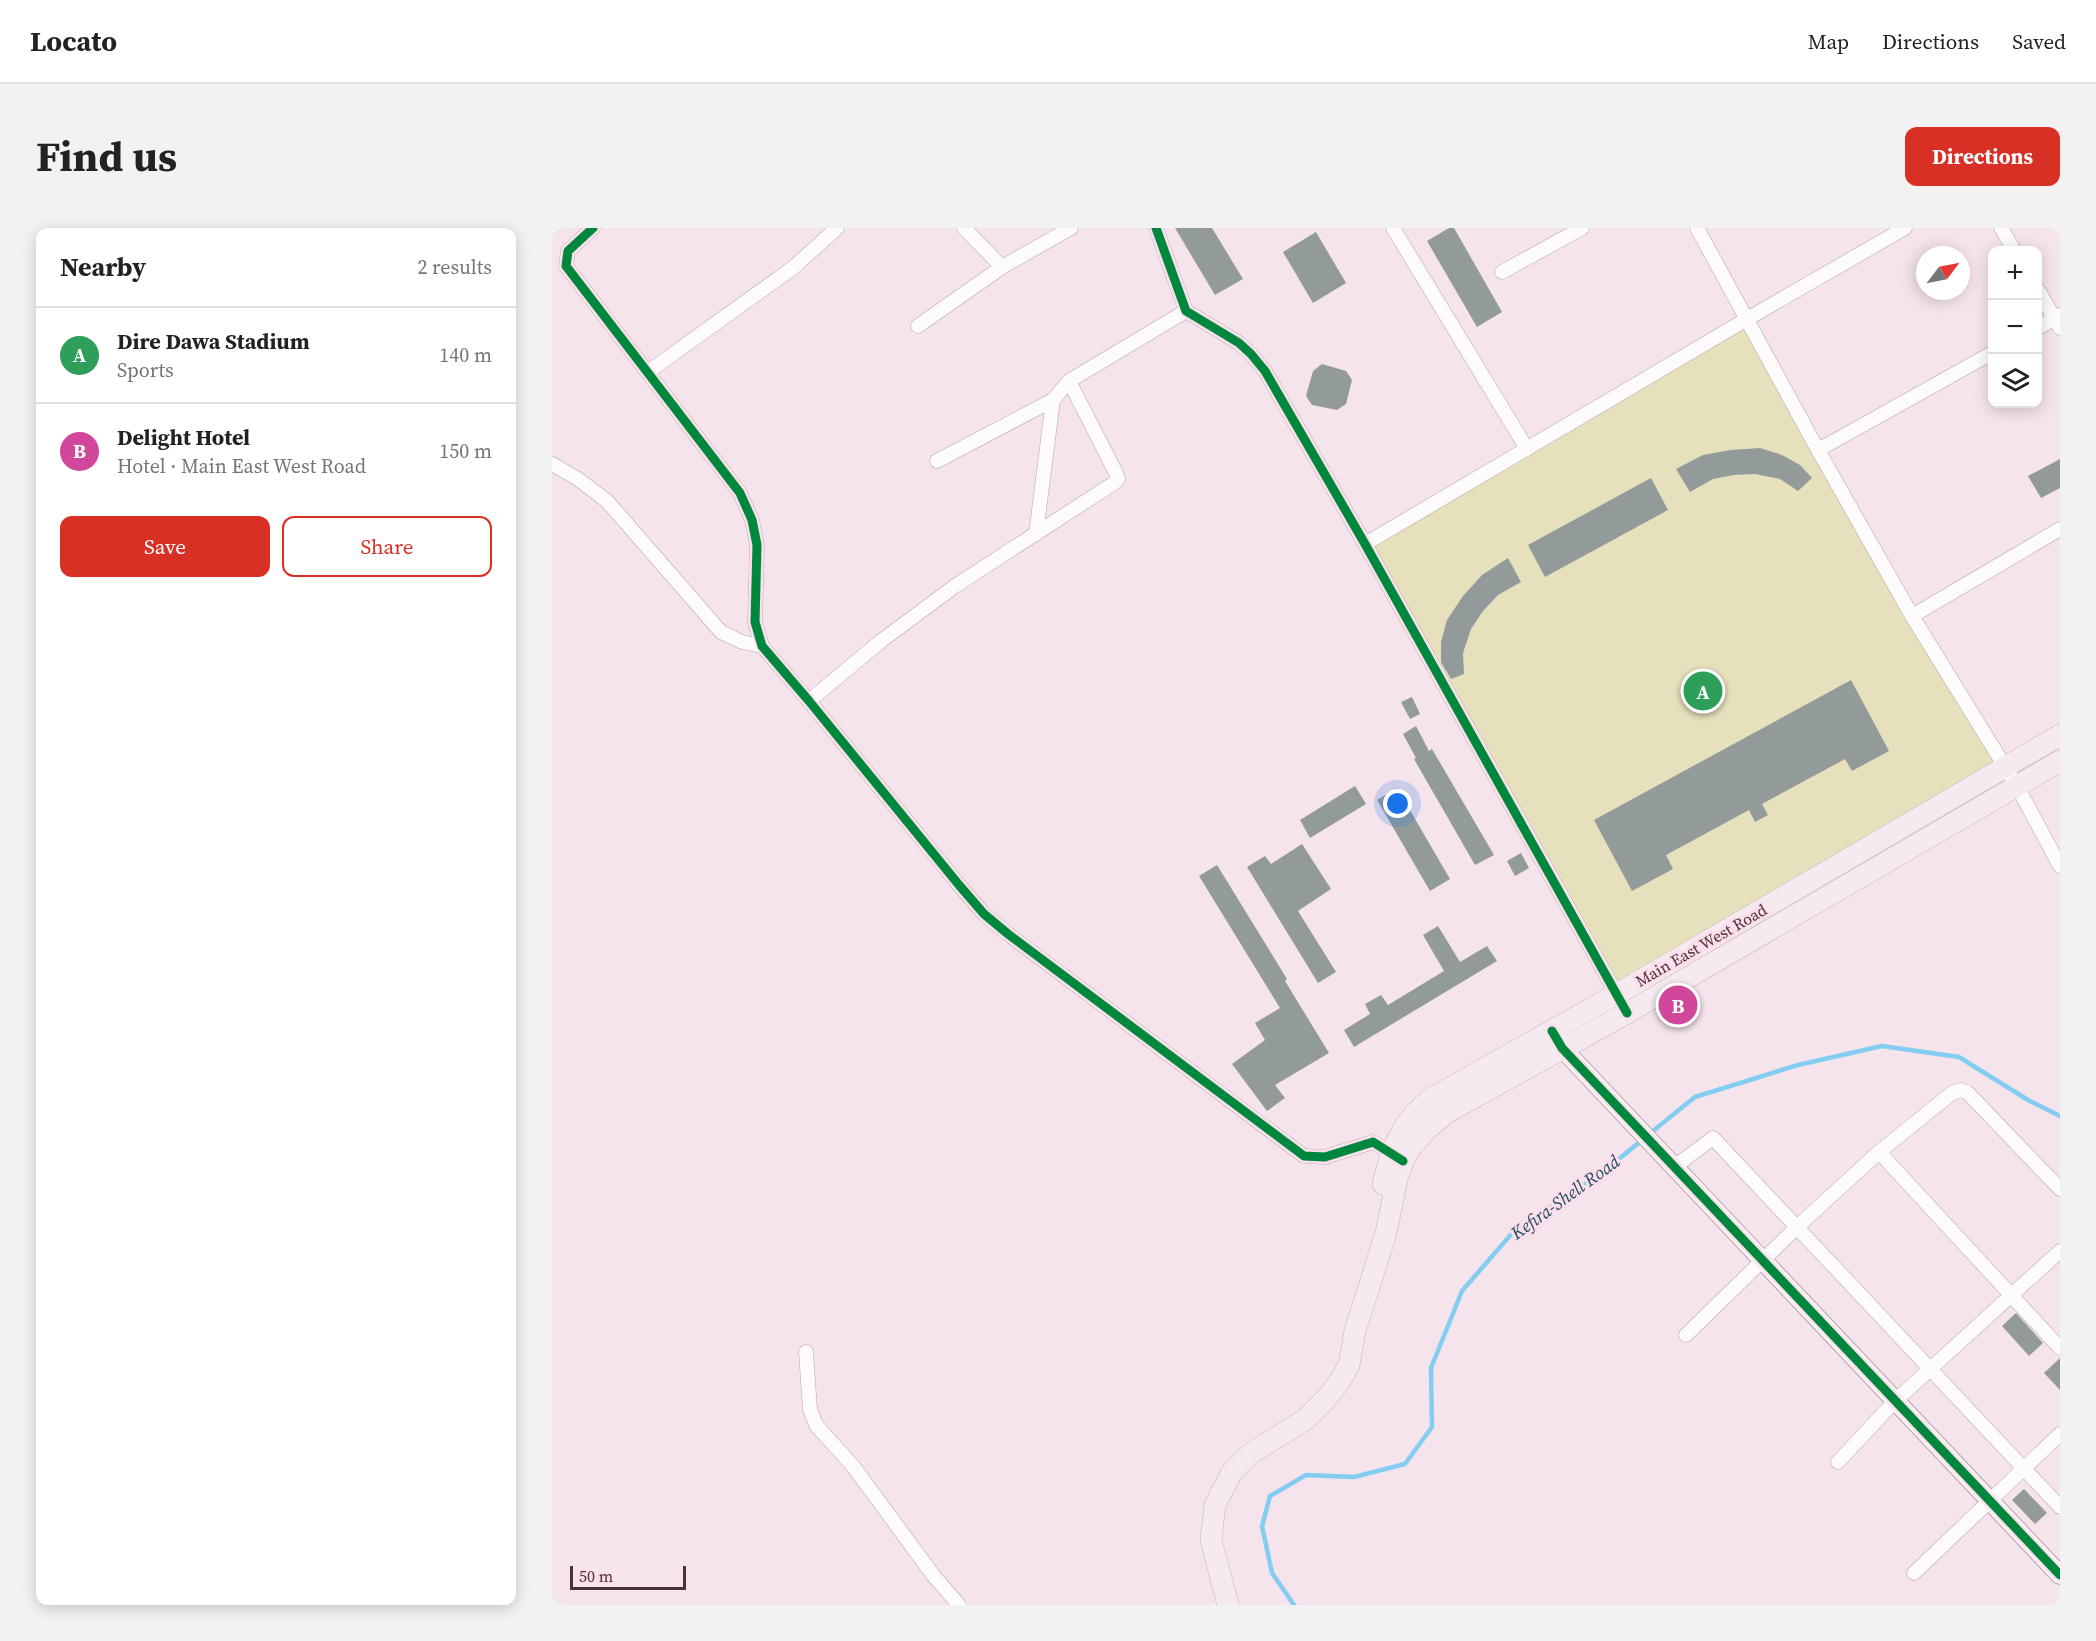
<!DOCTYPE html>
<meta charset="utf-8">
<style>
body{margin:0;font-family:"Source Serif 4",serif;background:#f2f2f2;color:#222}
.controls{position:absolute;right:18px;top:18px;display:grid;overflow:hidden;border-radius:12px;box-shadow:0 3px 15px #0003}
.controls button{width:54px;height:54px;display:grid;place-items:center;padding:0;border:0;border-bottom:2px solid #e0e0e0;background:#fff;color:#222;font:30px sans-serif}
.compass{position:absolute;left:1364px;top:18px;width:54px;height:54px;border-radius:50%;background:#fff;box-shadow:0 3px 15px #0003;rotate:58deg}
.scale{position:absolute;left:18px;bottom:15px;width:116px;box-sizing:border-box;padding-left:6px;border:3px solid #4d303d;border-top:0;font-size:16px;line-height:21px;white-space:nowrap;color:#4d303d;-webkit-text-stroke:4px #fcddea;paint-order:stroke}
.you{position:absolute;left:846px;top:576px;width:21px;height:21px;margin:-15px;border:4px solid #fff;border-radius:50%;background:#1a73e8;box-shadow:0 0 0 9px #1a73e833}
.badge{display:grid;place-items:center;width:39px;height:39px;border-radius:50%;background:#d93025;color:#fff;font-size:20px;font-weight:700}
.pin{position:absolute;translate:-50% -50%;border:3px solid #fff;box-shadow:0 2px 6px #0006}
.list{margin:0;padding:0;list-style:none}
h2{display:flex;justify-content:space-between;align-items:center;height:78px;margin:0;padding:0 24px;font-size:26px}
h2 small{font-size:20px;font-weight:400;color:#767676}
.list li{display:grid;grid-template-columns:39px 1fr auto;gap:18px;align-items:center;box-sizing:border-box;height:96px;padding:0 24px;border-top:2px solid #e0e0e0}
.list b{display:block;font-size:22px;white-space:nowrap}
.list p{margin:0;font-size:20px;white-space:nowrap;color:#767676}
.list em{font-size:20px;font-style:normal;color:#767676}
.actions{display:flex;gap:12px;padding:18px 24px}
.actions a{flex:1;padding:14px 0;border:2px solid #d93025;border-radius:12px;text-align:center;font-size:21px;color:#d93025}
.actions .main{background:#d93025;color:#fff}
.icon{flex:none;width:33px;height:33px;fill:none;stroke:currentColor;stroke-width:2;stroke-linecap:round;stroke-linejoin:round}
.map{position:relative;flex:none;width:1508px;height:1377px;overflow:hidden;border-radius:12px}
header{display:flex;align-items:center;gap:36px;box-sizing:border-box;height:84px;padding:0 30px;background:#fff;border-bottom:2px solid #e0e0e0}
header strong{font-size:28px}
nav{display:flex;gap:33px;margin-inline-start:auto;font-size:21px}
.intro{display:flex;align-items:center;justify-content:space-between;box-sizing:border-box;height:144px;padding:0 36px}
h1{margin:0;font-size:42px}
.button{padding:15px 27px;border-radius:12px;background:#d93025;color:#fff;font-size:21px;font-weight:700}
main{display:flex;gap:36px;padding:0 36px}
aside{flex:1;background:#fff;border-radius:12px;box-shadow:0 3px 15px #0003}
.map>svg:first-child{display:block}
.green{fill:#e6e0bc}
.lines{fill:none;stroke-linecap:round;stroke-linejoin:round}
.stream{stroke:#83cdf1;stroke-width:4.5}
.building{fill:#929b9a}
.street-casing{stroke:#b6a2ab;stroke-width:15}
.secondary-casing{stroke:#b6a2ab;stroke-width:20}
.primary-casing{stroke:#c7b0bb;stroke-width:22}
.street{stroke:#fefbfc;stroke-width:14}
.secondary{stroke:#f9f2f5;stroke-width:18}
.primary{stroke:#f5eaef;stroke-width:21}
.cycleway-casing{stroke:#fcddea;stroke-width:13}
.cycleway{stroke:#00873e;stroke-width:9}
.labels{text-anchor:middle;dominant-baseline:central;stroke-width:6;stroke-linejoin:round;paint-order:stroke}
.street-label{font-size:16px;fill:#4d303d;stroke:#fcddea}
.water-label{font-size:18px;font-style:italic;fill:#1f4e63;stroke:#fcddea}
</style>
<header>
<strong>Locato</strong>
<nav><a>Map</a><a>Directions</a><a>Saved</a></nav>
</header>
<div class="intro"><h1>Find us</h1><a class="button">Directions</a></div>
<main>
<aside>
<h2>Nearby<small>2 results</small></h2>
<ul class="list">
<li><span class="badge" style="background:#2e9e5b">A</span><div><b>Dire Dawa Stadium</b><p>Sports</p></div><em>140 m</em></li>
<li><span class="badge" style="background:#d1479c">B</span><div><b>Delight Hotel</b><p>Hotel · Main East West Road</p></div><em>150 m</em></li>
</ul>
<div class="actions"><a class="main">Save</a><a>Share</a></div>
</aside>
<div class="map">
<svg width="1508" height="1377" viewBox="0 0 1508 1377">
<rect width="100%" height="100%" fill="#f5e4eb"/>
<polygon class="green" points="1195,91 1453,539 1065,766 813,316"/>
<g class="lines">
<g class="stream">
<polyline points="1096,907 1143,869 1246,837 1330,818 1407,829 1476,872 1508,888"/>
<polyline points="742,1377 720,1345 710,1298 718,1268 754,1247 802,1249 853,1236 880,1199 879,1140 910,1063 962,1003 1050,945 1090,912"/>
</g>
</g>
<g class="building">
<polygon points="623,0 660,0 691,51 663,67"/>
<polygon points="897,0 902,0 950,84 925,99 875,13"/>
<polygon points="764,4 794,55 761,75 731,24"/>
<polygon points="770,136 794,143 800,152 794,176 785,182 760,177 754,168 761,143"/>
<polygon points="1208,220 1230,227 1248,237 1260,250 1246,263 1228,251 1203,246 1182,247 1161,251 1138,264 1124,241 1151,227 1179,222"/>
<polygon points="1508,231 1508,260 1489,270 1476,248"/>
<polygon points="1099,250 1116,282 993,349 976,317"/>
<polygon points="956,330 969,354 946,367 931,383 919,401 911,425 912,446 899,451 889,434 889,414 895,392 911,368 930,347"/>
<polygon points="1299,452 1337,523 1300,543 1293,531 1210,576 1216,587 1203,594 1197,582 1114,627 1121,641 1080,663 1042,592"/>
<polygon points="860,469 868,486 858,491 849,474"/>
<polygon points="864,498 877,523 880,521 942,627 923,637 862,531 864,530 851,506"/>
<polygon points="803,558 814,576 758,610 748,592"/>
<polygon points="845,560 898,651 878,663 825,572"/>
<polygon points="750,616 779,661 746,683 784,744 766,755 695,639 713,628 719,636"/>
<polygon points="969,625 977,640 963,648 955,633"/>
<polygon points="665,637 735,751 733,753 777,825 723,857 733,870 715,883 680,836 713,812 703,795 728,780 647,648"/>
<polygon points="886,698 908,734 935,718 945,733 802,819 792,802 818,786 813,776 829,767 836,777 892,743 871,707"/>
<polygon points="1464,1085 1491,1115 1477,1128 1450,1098"/>
<polygon points="1508,1130 1508,1162 1492,1145"/>
<polygon points="1472,1261 1495,1285 1483,1296 1460,1272"/>
</g>
<g class="lines">
<defs>
<g id="street">
<polyline points="41,0 16,23 14,38 188,265 200,292 205,317 203,394 210,418 257,473 407,657 432,686 456,706 752,928 773,929 821,914 845,929"/>
<polyline points="412,0 450,39"/>
<polyline points="604,0 634,83 687,115 699,126 713,143 813,316 1068,772"/>
<polyline points="841,0 975,221"/>
<polyline points="1145,0 1266,222 1360,388 1465,558 1508,638"/>
<polyline points="1449,0 1462,22"/>
<polyline points="950,44 1030,0"/>
<polyline points="1486,62 1508,100"/>
<polyline points="366,98 450,39 519,0"/>
<polyline points="1486,100 1508,87"/>
<polyline points="96,144 242,39 285,0"/>
<polyline points="1266,222 1440,125"/>
<polyline points="385,233 501,172 517,153 634,83"/>
<polyline points="0,236 26,251 55,273 169,404 190,414 210,418"/>
<polyline points="484,306 501,172"/>
<polyline points="813,316 1195,91 1353,0"/>
<polyline points="1360,388 1508,301"/>
<polyline points="257,473 329,413 403,358 562,255 566,251 564,245 517,153"/>
<polyline points="1327,924 1508,1120"/>
<polyline points="1122,939 1161,910 1508,1279"/>
<polyline points="1134,1107 1245,999 1327,924 1400,865 1409,862 1415,864 1508,961"/>
<polyline points="254,1124 258,1181 264,1197 301,1238 381,1347 407,1377"/>
<polyline points="1286,1234 1343,1173 1508,1023"/>
<polyline points="1362,1345 1508,1206"/>
</g>
<polyline id="secondary" points="1004,809 1010,820 1508,1347"/>
<g id="primary">
<path d="M 831,956 C 839,921 850,892 880,870 L 1065,766 L 1508,507"/>
<polyline points="676,1377 659,1312 663,1277 680,1244 698,1226 754,1191 774,1171 788,1153 797,1137 803,1103 834,1005 845,951 851,933 859,919 874,902 894,885 1075,785 1508,533"/>
</g>
</defs>
<use href="#street" class="street-casing"/>
<use href="#secondary" class="secondary-casing"/>
<use href="#primary" class="primary-casing"/>
<use href="#street" class="street"/>
<use href="#secondary" class="secondary"/>
<use href="#primary" class="primary"/>
<defs>
<g id="cycleway">
<polyline points="41,0 16,23 14,38 188,265 200,292 205,317 203,394 210,418 257,473 407,657 432,686 456,706 752,928 773,929 821,914 851,933"/>
<polyline points="604,0 634,83 687,115 699,126 713,143 813,316 1075,785"/>
<polyline points="1000,803 1010,820 1508,1347"/>
</g>
</defs>
<use href="#cycleway" class="cycleway-casing"/>
<use href="#cycleway" class="cycleway"/>
</g>
<g class="labels">
<g class="street-label">
<text transform="translate(1149 717) rotate(-30)">Main East West Road</text>
</g>
<g class="water-label">
<text transform="translate(1013 969) rotate(-36)">Kefira-Shell Road</text>
</g>
</g>
</svg>
<div class="controls">
<button>+</button>
<button>−</button>
<button><svg class="icon" aria-label="layers" viewBox="0 0 24 24"><path d="M12 4l9 5-9 5-9-5zM3 14l9 5 9-5"/></svg></button>
</div>
<svg class="compass" viewBox="-18 -18 36 36"><path d="M0-13l5 13h-10z" fill="#e53935"/><path d="M0 13l5-13h-10z" fill="#767676"/></svg>
<div class="scale">50 m</div>
<div class="you"></div>
<div class="pin badge" style="left:1151px;top:463px;background:#2e9e5b">A</div>
<div class="pin badge" style="left:1126px;top:777px;background:#d1479c">B</div>
</div>
</main>
